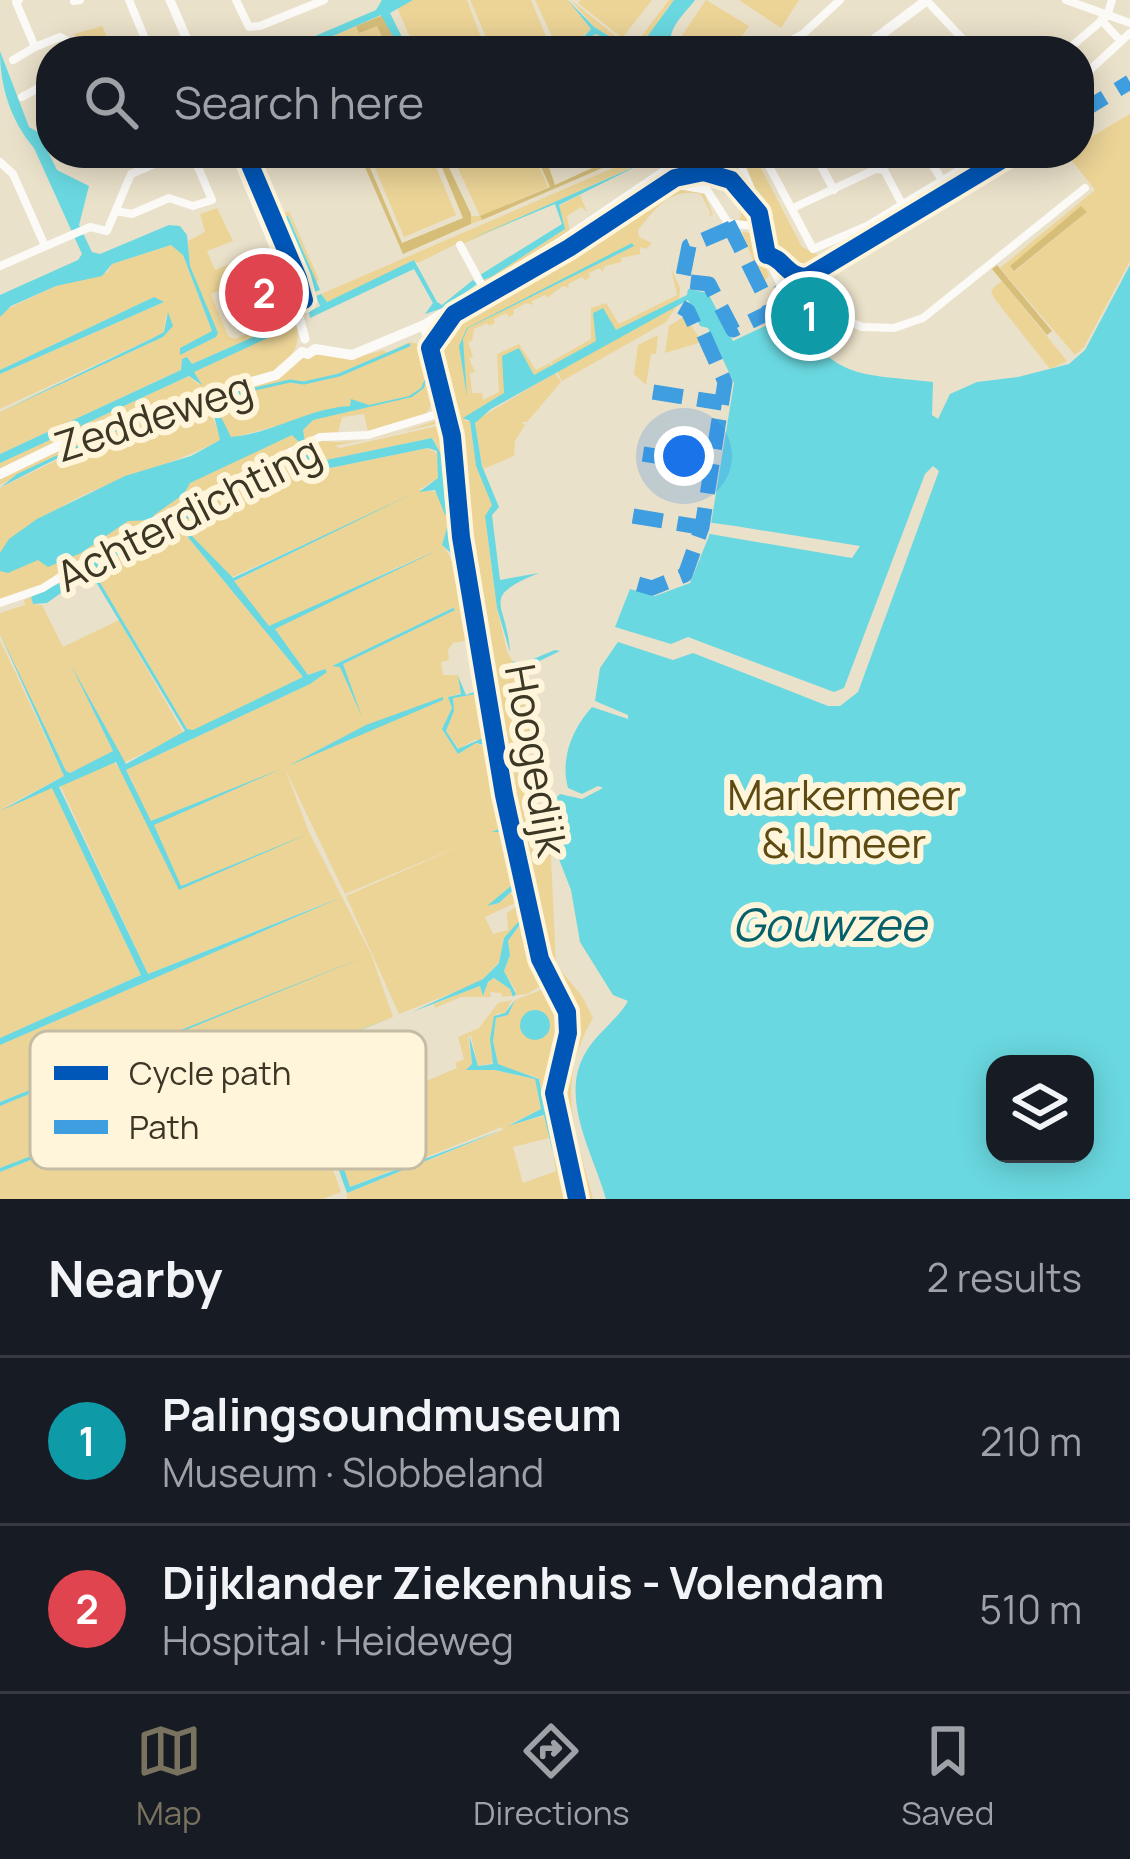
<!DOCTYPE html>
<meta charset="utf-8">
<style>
body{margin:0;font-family:Manrope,sans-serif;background:#20242c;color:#f1f3f6}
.controls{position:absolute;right:36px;bottom:36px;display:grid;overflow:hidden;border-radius:24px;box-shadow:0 6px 30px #0003}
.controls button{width:108px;height:108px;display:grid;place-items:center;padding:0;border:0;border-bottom:3px solid #363941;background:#171b24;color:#f1f3f6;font:60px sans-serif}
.you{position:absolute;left:684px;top:456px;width:42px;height:42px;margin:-30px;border:9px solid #fff;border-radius:50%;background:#1a73e8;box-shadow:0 0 0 18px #1a73e833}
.badge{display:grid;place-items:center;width:78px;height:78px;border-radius:50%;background:#79725f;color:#fff;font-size:39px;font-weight:700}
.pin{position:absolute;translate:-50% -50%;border:6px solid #fff;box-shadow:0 3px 12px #0006}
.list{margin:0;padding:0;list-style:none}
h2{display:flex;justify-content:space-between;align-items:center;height:156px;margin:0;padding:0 48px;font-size:51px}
h2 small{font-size:39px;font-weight:400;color:#9ea1a6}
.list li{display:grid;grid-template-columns:78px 1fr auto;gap:36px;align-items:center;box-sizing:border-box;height:168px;padding:0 48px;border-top:3px solid #363941}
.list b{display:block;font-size:45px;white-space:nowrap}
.list p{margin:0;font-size:39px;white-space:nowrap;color:#9ea1a6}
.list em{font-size:39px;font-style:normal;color:#9ea1a6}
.icon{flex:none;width:66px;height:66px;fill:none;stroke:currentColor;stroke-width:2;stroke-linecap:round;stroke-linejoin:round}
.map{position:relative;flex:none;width:1130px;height:1199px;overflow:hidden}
.search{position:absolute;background:#171b24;box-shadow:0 6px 30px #0003;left:36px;right:36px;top:36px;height:132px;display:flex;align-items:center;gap:30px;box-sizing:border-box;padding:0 42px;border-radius:48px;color:#9ea1a6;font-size:45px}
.sheet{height:492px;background:#171b24}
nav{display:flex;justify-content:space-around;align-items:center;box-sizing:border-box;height:168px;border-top:3px solid #363941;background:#171b24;font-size:33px;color:#9ea1a6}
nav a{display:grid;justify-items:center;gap:6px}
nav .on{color:#79725f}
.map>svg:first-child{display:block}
.green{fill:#ecd497;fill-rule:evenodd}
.forest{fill:#d6be79}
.water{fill:#6ad8e0;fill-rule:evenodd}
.pier{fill:#eae1ca}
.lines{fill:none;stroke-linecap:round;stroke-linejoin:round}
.stream{stroke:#6ad8e0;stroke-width:3}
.minor{stroke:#fcfaf7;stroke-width:8}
.tertiary{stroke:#fcfaf7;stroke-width:9}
.secondary{stroke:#fcfaf7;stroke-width:10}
.quiet{stroke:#3f9ee0;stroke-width:15;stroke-dasharray:30 15;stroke-linecap:butt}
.cycleway-casing{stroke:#fff5db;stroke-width:26}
.cycleway{stroke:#0057b8;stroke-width:18}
.labels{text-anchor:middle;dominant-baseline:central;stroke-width:12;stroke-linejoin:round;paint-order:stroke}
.street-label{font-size:42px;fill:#3c3625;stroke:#fff5db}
.park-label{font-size:42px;fill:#5d4a11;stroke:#fff5db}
.water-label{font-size:45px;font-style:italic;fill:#04606b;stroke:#fff5db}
.key{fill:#fff5db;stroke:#c4bca4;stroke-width:3}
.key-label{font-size:33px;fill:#3c3625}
</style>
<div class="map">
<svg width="1130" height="1199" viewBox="0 0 1130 1199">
<rect width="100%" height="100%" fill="#eae1ca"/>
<g class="green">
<polygon points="413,0 467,0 486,51 416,51 397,7"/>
<polygon points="470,0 531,0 549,44 532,51 492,51"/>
<polygon points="535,0 568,0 591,29 577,41 596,34 620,48 643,46 655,51 636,51 635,47 634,51 577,51 571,38 556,45"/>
<polygon points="571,0 623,42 641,37 669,0 674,0 644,41 624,45 594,27"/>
<polygon points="581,0 652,0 622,38 578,3"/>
<polygon points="706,0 749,26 732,51 702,51 681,37"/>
<polygon points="739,0 799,0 781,28"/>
<polygon points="377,25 389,51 319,51 333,45 330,38 356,26 359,33"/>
<polygon points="102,26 113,51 81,51 74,34"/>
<path d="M 1130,114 L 1130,261 L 1084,347 L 1075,355 L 1000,268 L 1095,190 L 1066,153 L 1079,153 L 1079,144 ZM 1081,206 L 1086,213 L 1015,271 L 1010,267 Z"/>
<polygon points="378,153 430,153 456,215 404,237 370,156"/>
<polygon points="451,153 533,153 548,187 481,216 482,220 471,224 468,216 480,216"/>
<polygon points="648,153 663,153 463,244 460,242 418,263 413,260 401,269 327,302 321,294"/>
<path d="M 711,153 L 732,153 L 754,206 C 747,197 741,184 730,177 C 688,147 619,213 585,235 L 579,233 L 694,158 Z"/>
<polygon points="738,153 753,153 802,247 818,255 858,237 992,153 956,184 821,267 804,274 787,266 766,245 764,211"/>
<polygon points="703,175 732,185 754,219 750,223 729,219 740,220 741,214 729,189 677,180"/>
<path d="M 666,185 L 703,191 L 713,215 L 707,217 L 711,214 L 701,194 C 670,188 658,206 638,230 L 639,237 L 652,243 L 646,249 L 640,247 L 640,254 L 621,258 L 622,262 L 605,266 L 602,272 L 600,268 L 589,273 L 590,277 L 585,280 L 582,277 L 568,284 L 569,288 L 563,286 L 547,298 L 545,295 L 532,301 L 533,305 L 527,303 L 513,310 L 514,314 L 509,317 L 506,313 L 494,319 L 495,323 L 489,326 L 487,323 L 474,329 L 472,341 L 468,342 L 473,357 L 469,358 L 475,372 L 470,373 L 472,393 L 482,393 L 483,400 L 499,392 L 497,354 L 519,344 L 536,370 L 550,363 L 552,366 L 464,421 L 470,421 L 476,466 L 493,505 L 485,516 L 497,608 L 507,651 L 523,682 L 526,716 L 537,726 L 520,738 L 535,818 L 549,815 L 556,965 L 582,996 L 593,1018 C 554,1084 576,1131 593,1199 L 581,1199 L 556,1092 L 562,1057 L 576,1015 L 543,958 L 494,718 L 498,716 L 497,691 L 485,655 L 469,573 L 452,422 L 458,420 L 451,420 C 441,380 420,347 455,315 L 584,241 Z"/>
<polygon points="580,195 587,212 581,207 567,216 570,233 483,283 480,275 484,280 491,277 565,229 559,206"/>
<path d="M 217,208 L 233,241 L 207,251 L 215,270 L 229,264 L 235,271 L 261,261 L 265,271 L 211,294 L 228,336 L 235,339 L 294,314 C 301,339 299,353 277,369 C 258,383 173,398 144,407 C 93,424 47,448 0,471 L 0,463 L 189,376 L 199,385 L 193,372 L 295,325 L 294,319 L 192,364 L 187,357 L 182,362 L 181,370 L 0,454 L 0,412 L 163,337 L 173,326 L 166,316 L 164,332 L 153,338 L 0,409 L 0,374 L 162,303 L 154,297 L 0,370 L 0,317 L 5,310 L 56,286 L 108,272 L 112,264 L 171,245 L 183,255 L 212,331 L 186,352 L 216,337 L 190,266 L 188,241 L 205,232 L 200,214 Z"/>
<polygon points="289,211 319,280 316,282 289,216 283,217 314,292 307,295 275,217"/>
<polygon points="742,232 755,233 769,276 762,283"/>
<polygon points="671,268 680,288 679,299 553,365 551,362 591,339 591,308 606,303 619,324 677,295"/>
<polygon points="1002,281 1067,361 1050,369 994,298 991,290"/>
<polygon points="678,304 666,322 562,381 557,372"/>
<polygon points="685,316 702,342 665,353 669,326"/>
<polygon points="658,335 656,354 651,354 646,385 634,374 638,345"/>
<path d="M 410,342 L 418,344 C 433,366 441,391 426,414 L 368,432 L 364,414 L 342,417 L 338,433 L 313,436 L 43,585 L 0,600 L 0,561 L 308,418 L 231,438 L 211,399 L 96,437 L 0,485 L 0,478 L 113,424 L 278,378 L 303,358 L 320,354 L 350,359 L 384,350 L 386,353 Z"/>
<polygon points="555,373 561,382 527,422 521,422 525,425 515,441 514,456 483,469 475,425 478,419"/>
<path d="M 208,404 L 221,440 C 178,462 132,474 88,493 C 60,505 33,527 7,543 L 0,556 L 0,488 L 108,435 Z"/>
<path d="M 444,417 L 446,422 L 335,446 L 340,448 L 447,424 L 459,543 L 479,652 L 474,654 L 455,564 L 452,524 L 448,524 L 442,545 C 458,559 464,617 469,640 L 453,643 L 448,650 L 449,660 L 441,662 L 443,675 L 458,675 L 461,693 L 448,697 L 452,708 L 442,729 L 458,754 L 476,743 L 485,747 L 501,828 L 493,832 L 501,831 L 512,885 L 488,906 L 499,903 L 509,891 L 517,902 L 485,917 L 493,934 L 508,930 L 507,913 L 518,905 L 519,921 L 503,940 L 501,960 L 480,982 L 399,1014 L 346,896 L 465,844 L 345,894 L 285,769 L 309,832 L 371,954 L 393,1017 L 138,1118 L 342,1040 C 346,1068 341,1074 352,1104 L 314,1118 L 341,1192 L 323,1199 L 0,1199 L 0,1172 L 128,1122 L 0,1168 L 0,1106 L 225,1013 L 0,1102 L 0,1045 L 341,897 L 148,974 L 60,785 L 113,761 L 134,785 L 126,770 L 310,684 L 326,672 L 325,669 L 308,675 L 275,629 L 436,549 L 274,626 L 269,626 L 233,582 L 330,533 L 230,578 L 187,531 L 184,521 L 241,486 L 291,463 L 330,468 L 428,448 L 438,454 L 438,478 L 419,490 L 437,492 L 446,517 L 451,515 C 445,489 446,462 433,438 L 326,460 L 313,454 L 317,442 C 324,440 330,442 336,442 C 368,442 417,429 444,417 ZM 453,608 L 454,610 L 343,664 L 357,706 L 340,666 L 332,666 Z"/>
<polygon points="166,522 182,530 303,677 193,731 187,729 95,574 97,567 163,529 160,524"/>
<polygon points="31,597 33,604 42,605 63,647 119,620 184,734 123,763 71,665 113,751 112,755 69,773 66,771 0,635 0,613 25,605 24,600"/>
<polygon points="0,640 64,776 3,808 52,787 141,975 0,1038"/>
<polygon points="480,655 495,761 523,899 519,901 485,740 474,740 459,749 446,731 454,711 453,698 482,693 475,656"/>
<polygon points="520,904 524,904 546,978 544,984 527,994 502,997 501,993 490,992 491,997 461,997 435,1008 434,1004 480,986 483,996 488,982 495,978 510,989 513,996 516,991 504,971 510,955 508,941 521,923"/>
<polygon points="549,987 565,1016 551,1090 561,1149 555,1153 539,1078 498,1065 493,1041 496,1018 508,1015 515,1000"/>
<polygon points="512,1000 505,1013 496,1014 490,1039 493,1063 478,1066 471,1036 468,1036 472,1064 467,1070 495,1070 535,1079 541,1109 508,1125 545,1116 549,1138 513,1147 523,1183 556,1171 554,1157 561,1156 574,1199 566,1195 566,1199 347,1199 347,1193 503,1130 502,1127 350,1187 326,1125 414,1090 417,1085 457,1068 455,1063 464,1059 458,1037 479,1028 498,1003"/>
</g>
<g class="forest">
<polygon points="383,15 401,51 389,51 377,26 359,33 356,26"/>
<polygon points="436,153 442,153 471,214 471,224 403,254 361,158 365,156 402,243 463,218"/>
<polygon points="535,153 544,153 555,185 625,153 637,153 482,220 480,216 550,187"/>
<polygon points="1081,206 1087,212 1014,271 1010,266"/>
<polygon points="997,265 1052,331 1047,335 992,269"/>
</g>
<g class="water">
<polygon points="382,0 413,0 390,13 409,51 401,51 381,15 308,47 308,51 280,51 376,10"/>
<path d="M 568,0 L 594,27 L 624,45 L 644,41 L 674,0 L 695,0 C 683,16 664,30 673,51 L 635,45 L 620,48 L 596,34 L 577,44 L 591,29 Z"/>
<path d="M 0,51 L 29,127 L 38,132 L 57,170 L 89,186 L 79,225 L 92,252 L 100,254 L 169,225 L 180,226 L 187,235 L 190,266 L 218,333 L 216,337 L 180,355 L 180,348 L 212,331 L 183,255 L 171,245 L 112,264 L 102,276 L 56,286 L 11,306 L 0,317 L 0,295 L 78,260 L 82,254 L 34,148 C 11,121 0,87 0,51 Z"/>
<polygon points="641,164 559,205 565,229 491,277 483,280 480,275 562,224 555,204 466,241"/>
<polygon points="288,216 320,290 314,292 282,218"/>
<polygon points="632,243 634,246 624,251 468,328 463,339 467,397 459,346 467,328"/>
<polygon points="414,260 437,302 442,305 473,280 477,284 446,307 425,314 433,303 414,269 310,318 309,312 320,306 316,296 321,294 327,302"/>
<path d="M 1130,265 L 1130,1199 L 606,1199 C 594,1155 558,1097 586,1052 C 597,1033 618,1019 628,1001 L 613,995 L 580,942 L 571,890 L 557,854 L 554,800 L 560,794 L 582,799 L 603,788 L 598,786 L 582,794 L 568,788 C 560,759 572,729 592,707 L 628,719 L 628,715 L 595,701 L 600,668 L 618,642 L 673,660 L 693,653 L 828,706 L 840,706 L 858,692 L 939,471 L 933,466 L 925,474 L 844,688 L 834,692 L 688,637 L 671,644 L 615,627 L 630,589 L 655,596 L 690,583 L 709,536 L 734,383 L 708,328 L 700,326 L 688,300 L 491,409 L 475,423 L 482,466 L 499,507 L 492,515 L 500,580 L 539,573 C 478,598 507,601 510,652 L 497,608 L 485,516 L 492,505 L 476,466 L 470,421 L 463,418 L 504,393 L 502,356 L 519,348 L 534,375 L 596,341 L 593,313 L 603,308 L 616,330 L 687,295 L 688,289 L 708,293 L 733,341 L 789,315 C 841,380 853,373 933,382 L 932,415 L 938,419 L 950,394 L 977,382 L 1018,377 L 1069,364 L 1085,350 ZM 995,1064 L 1085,1064 L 1085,1154 L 995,1154 Z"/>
<polygon points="154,297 164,302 0,374 0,370"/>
<polygon points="168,312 173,326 163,337 0,412 153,338 164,332"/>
<polygon points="294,319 296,325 194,372 202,385 189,376 0,463 0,454 181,370 182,359 187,357 192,364"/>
<path d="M 428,372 L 424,388 L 412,397 L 313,420 L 303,430 L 305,442 L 301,444 L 292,435 L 190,483 L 184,494 L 154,515 L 153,520 L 128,521 L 81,553 L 48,567 L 38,560 L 8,573 L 0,571 L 0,553 L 9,539 L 37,519 L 125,476 L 191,456 L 220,440 L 212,407 C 160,403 48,463 0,488 L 17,474 L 96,437 L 212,399 L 231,437 C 271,434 309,408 350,406 L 351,399 L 369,405 L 409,396 L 421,388 Z"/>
<path d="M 432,438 L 442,456 L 451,516 L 445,515 L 435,490 L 419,492 L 438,478 L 437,451 L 428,448 L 330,468 L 292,463 L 241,486 L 184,521 L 187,531 L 233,578 L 414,493 L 234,581 L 269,626 L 438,550 L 275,629 L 308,675 L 325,669 L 327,672 L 310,684 L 126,770 L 151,821 L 281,769 L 154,825 L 181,886 L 308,834 L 179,890 L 116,762 L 59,787 L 148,974 L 342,897 L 0,1045 L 0,1038 L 141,975 L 52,788 L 0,811 L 64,776 L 0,634 L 66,771 L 70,773 L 113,751 L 71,665 L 126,764 L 185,731 L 90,572 L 47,603 L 33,604 L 31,597 L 76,575 C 92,551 133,535 160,524 L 163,530 L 97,567 L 95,574 L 187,729 L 193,730 L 303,677 L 182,530 L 166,522 L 307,449 L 317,449 L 314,456 L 326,460 Z"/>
<polygon points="452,523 455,564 482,693 453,698 454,711 446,731 458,749 483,738 489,750 490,773 521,911 521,923 508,941 510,955 504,971 516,994 513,997 510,989 494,978 488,982 483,996 480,986 412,1012 483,979 499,963 504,938 519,921 512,891 499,903 487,906 512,885 501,832 492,832 501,828 484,745 476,743 458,754 442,729 452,708 448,697 461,694 458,676 466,695 479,690 451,553 442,545 448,524"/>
<polygon points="453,608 455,610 343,664 362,717 340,667 332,666"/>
<path d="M 555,650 L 560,651 L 521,670 L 529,712 L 540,724 L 538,731 L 524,740 L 534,818 L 520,738 L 537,725 C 520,708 524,683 512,661 L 521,664 Z"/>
<polygon points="443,697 443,700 288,766 366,725"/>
<polygon points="369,955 0,1106 0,1102"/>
<polygon points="515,1000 508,1015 496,1018 493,1041 498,1064 539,1079 553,1153 544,1115 508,1126 541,1109 535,1079 495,1070 466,1070 472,1064 469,1035 478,1066 493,1064 490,1039 494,1016 505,1013"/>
<circle cx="535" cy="1025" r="15"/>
<polygon points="391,1018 0,1172 0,1168"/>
<polygon points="396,1094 397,1097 328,1121 350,1187 504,1129 347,1193 321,1120"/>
</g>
<polygon class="pier" points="706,522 735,526 860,546 852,558 704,533"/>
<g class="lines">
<polyline class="stream" points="212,399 290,381 304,383 339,375 409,345"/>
<g class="minor">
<polyline points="19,0 16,2 35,47 60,37 67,41 72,51"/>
<polyline points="129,0 150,51"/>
<polyline points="236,0 249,27 260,26 324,0"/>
<polyline points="1066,0 1130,23"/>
<polyline points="74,1 80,0"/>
<polyline points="927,1 974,51"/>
<polyline points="1107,16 1112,0"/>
<polyline points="1101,20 1117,37"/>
<polyline points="785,51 783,45 803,34 840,0"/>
<polyline points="1066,51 1106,17"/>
<polyline points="13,60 35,47"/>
<polyline points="1079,80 1130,33"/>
<polyline points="22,97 51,81"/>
<polyline points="147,153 152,164"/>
<polyline points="736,153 757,204 767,255 784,292 862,327 894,328 923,318 1085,188"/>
<polyline points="762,153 813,249 867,226 963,168"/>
<polyline points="814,153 834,190"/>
<polyline points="871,153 876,169 884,170 902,204"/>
<polyline points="925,153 942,180"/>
<polyline points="0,162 13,174 45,246"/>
<polyline points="975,170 997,153"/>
<polyline points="793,208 876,169"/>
<polyline points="116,211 132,214 169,198 193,206 212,200 192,153"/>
<polyline points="565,240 587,236 667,183 707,190 728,223 761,227"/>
<polyline points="460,245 484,289"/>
<polyline points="0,266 90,227 107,231 131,174 180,153"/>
<polyline points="0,603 43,588 122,537 320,437 368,435 447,411"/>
</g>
<g class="tertiary">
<polyline points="170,0 192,51"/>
<polyline points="235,153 290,284 305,339"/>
<polyline points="424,325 450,425 468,580 514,844 540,959 567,1012 568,1033 554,1093 577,1199"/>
</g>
<g class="secondary">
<polyline points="859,51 927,0"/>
<polyline points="0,474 99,426 276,375 302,352 308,354 315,349 352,355 424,325 564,240 692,153"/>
</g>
<g class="quiet">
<polyline points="1079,113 1130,82"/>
<polyline points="873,160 890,153"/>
<polyline points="728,223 772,311"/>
<polyline points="731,228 689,246 682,281 709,284 733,330 772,311 782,289"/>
<polyline points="653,392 722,403"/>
<polyline points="643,454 712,465"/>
<polyline points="633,516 705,528"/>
<polyline points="638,584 652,588 685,575 702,527 725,382 703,333 697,330 688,311 681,307"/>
</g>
<defs>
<g id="cycleway">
<polyline points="245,153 298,278 304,300"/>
<path d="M 577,1199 L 554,1093 L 568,1033 L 567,1012 L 540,959 L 504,795 L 461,537 L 452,436 L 430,348 L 454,314 L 569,248 L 675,178 L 704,172 L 731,180 L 759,213 L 767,255 C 784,258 786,277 807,277 L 1013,153"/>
</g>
</defs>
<use href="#cycleway" class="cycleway-casing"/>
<use href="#cycleway" class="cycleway"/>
</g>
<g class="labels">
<g class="street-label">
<text transform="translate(153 416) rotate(-18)">Zeddeweg</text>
<text transform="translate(188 513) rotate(-27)">Achterdichting</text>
<text transform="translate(537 760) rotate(80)">Hoogedijk</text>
</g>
<g class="park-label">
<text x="844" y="794">Markermeer<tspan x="844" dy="48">&amp; IJmeer</tspan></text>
</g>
<g class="water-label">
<text x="829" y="924">Gouwzee</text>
</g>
</g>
<rect x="30" y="1031" width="396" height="138" rx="18" class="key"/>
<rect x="54" y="1066" width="54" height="14" fill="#0057b8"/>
<rect x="54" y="1120" width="54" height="14" fill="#3f9ee0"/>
<g class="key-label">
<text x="129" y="1085">Cycle path</text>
<text x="129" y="1139">Path</text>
</g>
</svg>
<div class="controls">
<button><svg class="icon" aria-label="layers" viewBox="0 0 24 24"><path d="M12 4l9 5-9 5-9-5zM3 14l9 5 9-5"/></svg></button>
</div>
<div class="you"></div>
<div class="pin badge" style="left:810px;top:316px;background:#0f9aa8">1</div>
<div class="pin badge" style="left:264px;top:293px;background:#e0444e">2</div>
<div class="search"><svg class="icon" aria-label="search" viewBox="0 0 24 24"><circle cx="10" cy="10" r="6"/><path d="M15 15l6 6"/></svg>Search here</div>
</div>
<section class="sheet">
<h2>Nearby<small>2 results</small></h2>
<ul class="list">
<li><span class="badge" style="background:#0f9aa8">1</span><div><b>Palingsoundmuseum</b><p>Museum · Slobbeland</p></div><em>210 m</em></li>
<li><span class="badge" style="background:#e0444e">2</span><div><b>Dijklander Ziekenhuis - Volendam</b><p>Hospital · Heideweg</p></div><em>510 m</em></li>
</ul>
</section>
<nav>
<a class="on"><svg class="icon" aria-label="map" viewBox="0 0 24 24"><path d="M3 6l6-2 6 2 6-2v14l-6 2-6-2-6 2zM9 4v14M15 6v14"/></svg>Map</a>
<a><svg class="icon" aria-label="directions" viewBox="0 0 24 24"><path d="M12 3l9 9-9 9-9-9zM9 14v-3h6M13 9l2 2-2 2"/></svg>Directions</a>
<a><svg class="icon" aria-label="saved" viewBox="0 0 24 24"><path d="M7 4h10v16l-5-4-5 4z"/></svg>Saved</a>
</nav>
